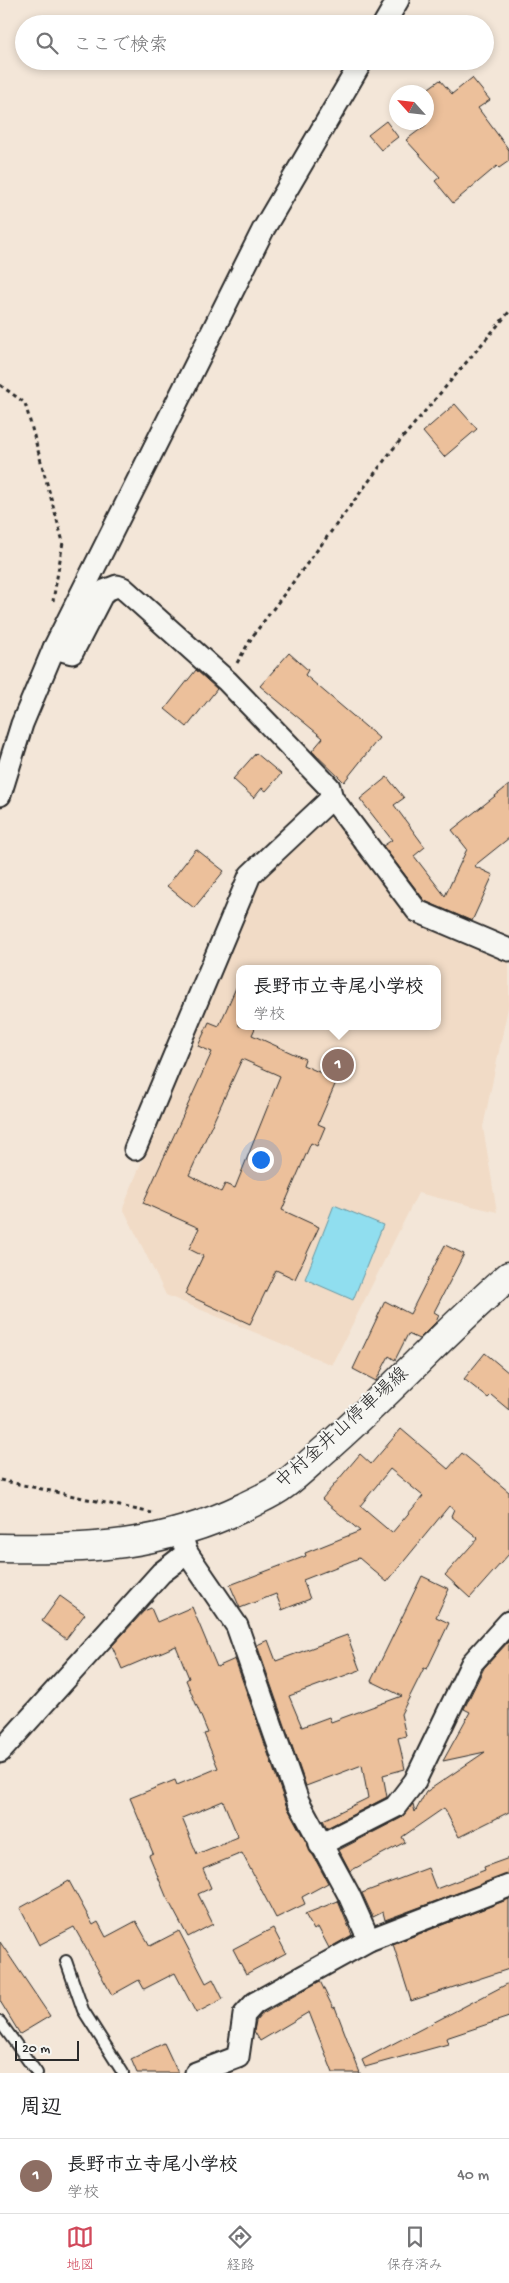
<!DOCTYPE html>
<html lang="ja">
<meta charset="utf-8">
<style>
body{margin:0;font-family:"Gochi Hand","Klee One",sans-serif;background:#f6f6f6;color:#202124}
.compass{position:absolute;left:389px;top:85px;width:45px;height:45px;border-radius:50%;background:#fff;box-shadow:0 2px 8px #0003;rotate:297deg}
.scale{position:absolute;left:15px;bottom:12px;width:64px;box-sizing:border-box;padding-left:5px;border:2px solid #2b2b2b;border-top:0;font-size:14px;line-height:18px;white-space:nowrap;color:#2b2b2b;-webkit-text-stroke:4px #f6f6f2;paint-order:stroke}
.you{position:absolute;left:260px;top:1159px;width:18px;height:18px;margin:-12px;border:4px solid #fff;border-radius:50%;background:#1a73e8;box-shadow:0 0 0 8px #1a73e833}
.badge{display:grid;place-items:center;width:32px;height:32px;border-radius:50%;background:#d1495b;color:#fff;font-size:16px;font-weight:700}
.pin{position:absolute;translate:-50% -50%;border:2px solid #fff;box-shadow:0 1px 5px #0006}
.popup{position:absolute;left:236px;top:965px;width:205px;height:65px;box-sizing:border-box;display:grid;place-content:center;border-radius:10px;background:#fff;filter:drop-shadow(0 1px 4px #0005);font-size:16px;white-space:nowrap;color:#757577}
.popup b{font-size:19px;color:#202124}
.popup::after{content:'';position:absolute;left:50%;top:100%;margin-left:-10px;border:10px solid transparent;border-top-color:#fff}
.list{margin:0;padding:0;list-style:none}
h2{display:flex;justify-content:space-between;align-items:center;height:65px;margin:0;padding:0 20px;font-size:21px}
h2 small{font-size:16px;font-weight:400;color:#757577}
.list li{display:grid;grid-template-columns:32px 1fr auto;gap:15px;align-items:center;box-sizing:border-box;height:75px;padding:0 20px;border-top:1px solid #e0e0e0}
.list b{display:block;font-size:19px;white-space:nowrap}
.list p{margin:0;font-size:16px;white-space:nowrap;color:#757577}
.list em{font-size:16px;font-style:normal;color:#757577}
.icon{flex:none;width:28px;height:28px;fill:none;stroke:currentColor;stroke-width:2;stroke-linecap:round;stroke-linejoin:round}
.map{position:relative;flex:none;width:509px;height:2073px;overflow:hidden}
.search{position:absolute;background:#fff;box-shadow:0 2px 8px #0003;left:15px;right:15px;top:15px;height:55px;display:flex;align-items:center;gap:12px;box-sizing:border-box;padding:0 18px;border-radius:28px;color:#757577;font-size:19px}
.sheet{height:140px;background:#fff}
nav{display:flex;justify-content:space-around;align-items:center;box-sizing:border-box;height:70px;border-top:1px solid #e0e0e0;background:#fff;font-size:14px;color:#757577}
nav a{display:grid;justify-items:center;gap:2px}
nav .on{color:#d1495b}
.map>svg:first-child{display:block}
.built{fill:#f1dbc6;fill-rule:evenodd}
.water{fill:#90deef;stroke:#6896a1}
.building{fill:#ecc09b;stroke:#2b2b2b;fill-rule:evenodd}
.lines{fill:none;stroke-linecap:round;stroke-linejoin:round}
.service-casing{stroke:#2b2b2b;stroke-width:14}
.minor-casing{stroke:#2b2b2b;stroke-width:25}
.secondary-casing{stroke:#2b2b2b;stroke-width:31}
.path{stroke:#2b2b2b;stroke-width:3;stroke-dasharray:4 4;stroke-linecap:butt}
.service{stroke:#f6f6f2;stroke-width:10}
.minor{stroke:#f6f6f2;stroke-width:21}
.secondary{stroke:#f6f6f2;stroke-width:28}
.labels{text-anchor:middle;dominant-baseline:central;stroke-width:4;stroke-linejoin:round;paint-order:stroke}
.street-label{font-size:19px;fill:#2b2b2b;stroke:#f6f6f2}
</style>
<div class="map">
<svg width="509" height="2073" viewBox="0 0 509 2073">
<rect width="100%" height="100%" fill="#f3e6d8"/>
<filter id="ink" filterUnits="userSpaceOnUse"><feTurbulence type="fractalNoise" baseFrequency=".02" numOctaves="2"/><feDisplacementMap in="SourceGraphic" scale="10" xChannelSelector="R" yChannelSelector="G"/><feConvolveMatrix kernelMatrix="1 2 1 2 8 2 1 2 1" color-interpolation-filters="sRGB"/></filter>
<g filter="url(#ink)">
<path class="built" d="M 326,813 L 343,813 L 415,920 L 509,953 L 509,1003 L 483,1127 L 497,1212 L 418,1193 L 332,1365 L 166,1295 L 123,1208 L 255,880 ZM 239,969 L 437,969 L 437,1026 L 239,1026 Z"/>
<polygon class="water" points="334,1205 383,1225 353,1300 305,1279"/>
<g class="building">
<polygon points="472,78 490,100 478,108 509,150 509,161 499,168 497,166 453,203 435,181 440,177 406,140 426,125 426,90 440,80 452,94"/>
<polygon points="386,121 398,137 381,150 368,135"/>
<polygon points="455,404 477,429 444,457 423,432"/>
<polygon points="289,653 308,670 305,675 379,738 344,782 312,751 323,738 260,686"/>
<polygon points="196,670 217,689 187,727 165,709"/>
<polygon points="256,753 281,774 266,791 262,788 254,798 233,779"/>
<polygon points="387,777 404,798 394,805 425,847 414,856 445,896 467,849 452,830 509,785 509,838 474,866 493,875 472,921 425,901 383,846 392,840 360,799"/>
<polygon points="196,849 224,871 194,908 167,886"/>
<path d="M 239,981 L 239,1026 L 256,1026 L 252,1035 L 305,1059 L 303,1065 L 337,1080 L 318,1124 L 325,1127 L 317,1146 L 311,1143 L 282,1210 L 319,1227 L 295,1279 L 276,1270 L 250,1324 L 185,1294 L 203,1256 L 189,1249 L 199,1228 L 143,1203 L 212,1052 L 198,1046 L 209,1022 L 219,1026 ZM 242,1059 L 280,1076 L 235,1188 L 225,1184 L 221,1192 L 189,1175 Z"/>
<polygon points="445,1245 464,1254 434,1312 439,1315 436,1322 419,1339 408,1334 395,1360 389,1356 376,1381 353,1369 385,1301 410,1314"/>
<polygon points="485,1353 509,1373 509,1410 491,1395 488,1398 464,1379"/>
<path d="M 401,1429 L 448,1469 L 462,1453 L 509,1492 L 509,1554 L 470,1598 L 445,1575 L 478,1538 L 451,1516 L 454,1509 L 449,1506 L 387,1582 L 359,1558 L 303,1580 L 310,1599 L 282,1610 L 276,1594 L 240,1608 L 230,1585 L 306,1556 L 305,1553 L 360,1531 L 322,1499 L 360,1454 L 371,1464 ZM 390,1469 L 423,1496 L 392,1533 L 360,1506 Z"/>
<polygon points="422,1576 449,1589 436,1617 449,1623 427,1669 424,1668 401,1714 406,1736 398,1738 405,1769 383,1775 387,1797 327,1828 323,1820 368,1798 362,1765 306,1786 257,1645 268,1640 276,1661 347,1635 360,1670 289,1696 302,1727 329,1717 331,1722 402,1696 371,1681"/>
<polygon points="60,1596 85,1614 66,1639 42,1621"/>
<path d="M 192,1607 L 217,1667 L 235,1659 L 286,1805 L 328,1883 L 302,1897 L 305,1904 L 276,1918 L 242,1853 L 203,1869 L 211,1888 L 198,1894 L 213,1924 L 188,1937 L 166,1896 L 149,1855 L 153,1853 L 130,1798 L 175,1780 L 177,1785 L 218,1768 L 204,1734 L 208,1733 L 186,1680 L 189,1678 L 176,1646 L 122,1669 L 112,1646 L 144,1611 L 151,1608 L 157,1622 ZM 223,1801 L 238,1837 L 197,1854 L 182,1818 Z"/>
<polygon points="509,1641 509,1812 459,1837 444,1808 402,1837 405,1842 350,1871 339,1850 401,1818 413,1804 415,1812 426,1792 485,1752 443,1761 470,1712 464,1709 484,1668"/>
<polygon points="509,1858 509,1874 385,1920 383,1912 373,1917 362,1893 428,1868 436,1889 485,1870 484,1867"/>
<polygon points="69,1881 93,1925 98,1922 106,1937 136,1921 150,1946 179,1931 206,1983 213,1979 223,1999 196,2013 175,1973 144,1989 139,1980 112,1995 74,1927 39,1945 20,1908"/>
<polygon points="509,1899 509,1969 411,2001 393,1944"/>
<polygon points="338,1901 352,1935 329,1948 318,1927 314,1930 305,1914"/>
<polygon points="273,1928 286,1953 246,1974 233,1949"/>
<polygon points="0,1942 50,2016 20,2034 0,2001"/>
<polygon points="320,1981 333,2008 335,2007 360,2073 333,2073 309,2012 260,2041 254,2031 256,2021 261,2015"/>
<polygon points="509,1983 509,2017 446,2038 448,2044 365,2067 362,2060"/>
<polygon points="164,2043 178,2073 137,2073 131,2059"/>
</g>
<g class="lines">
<defs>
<g id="service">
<polyline points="66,1961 83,2010 123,2073"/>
<polyline points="0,2022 37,2073"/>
</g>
<g id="minor">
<polyline points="384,24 398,0"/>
<polyline points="54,648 72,653 104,591 117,586 123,588 227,681 329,787 332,798"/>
<polyline points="0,795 22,724 54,648 263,230 362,61"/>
<polyline points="135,1149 250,875 332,798 417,911 509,950"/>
<polyline points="180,1532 187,1553 237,1626 298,1801 349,1895 369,1940"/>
<polyline points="0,1752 161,1573 187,1553"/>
<polyline points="320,1845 395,1807 415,1781 472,1663 509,1622"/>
<polyline points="196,2073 238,2057 244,2015 255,2003 369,1940 509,1886"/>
</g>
<path id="secondary" d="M 0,1548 C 88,1550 163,1546 244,1507 C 257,1500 273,1494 284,1485 C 299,1474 313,1460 327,1448 C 390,1393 446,1330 509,1276"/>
</defs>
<use href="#service" class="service-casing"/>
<use href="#minor" class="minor-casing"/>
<use href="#secondary" class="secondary-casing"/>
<g class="path">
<polyline points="0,385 25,403 63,542 53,601"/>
<polyline points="237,663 252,637 393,449 509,312"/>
<polyline points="0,1480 152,1513"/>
</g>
<use href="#service" class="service"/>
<use href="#minor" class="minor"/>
<use href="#secondary" class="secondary"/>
</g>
</g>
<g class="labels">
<g class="street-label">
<text transform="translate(343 1429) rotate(-42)">中村金井山停車場線</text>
</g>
</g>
</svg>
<svg class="compass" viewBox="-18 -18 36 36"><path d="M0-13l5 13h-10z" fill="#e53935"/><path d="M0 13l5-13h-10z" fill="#757577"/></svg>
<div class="scale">20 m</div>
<div class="you"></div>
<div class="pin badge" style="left:338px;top:1065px;background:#8d6e63">1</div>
<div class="popup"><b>長野市立寺尾小学校</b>学校</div>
<div class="search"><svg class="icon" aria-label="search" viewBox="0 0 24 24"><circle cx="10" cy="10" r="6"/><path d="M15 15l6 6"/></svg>ここで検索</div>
</div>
<section class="sheet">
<h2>周辺<small></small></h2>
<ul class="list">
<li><span class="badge" style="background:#8d6e63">1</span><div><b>長野市立寺尾小学校</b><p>学校</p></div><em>40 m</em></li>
</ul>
</section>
<nav>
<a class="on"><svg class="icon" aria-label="map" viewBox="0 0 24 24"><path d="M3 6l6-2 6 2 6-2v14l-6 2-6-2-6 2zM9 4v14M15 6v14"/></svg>地図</a>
<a><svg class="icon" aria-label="directions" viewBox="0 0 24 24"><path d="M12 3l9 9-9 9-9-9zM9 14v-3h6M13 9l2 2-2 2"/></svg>経路</a>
<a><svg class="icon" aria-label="saved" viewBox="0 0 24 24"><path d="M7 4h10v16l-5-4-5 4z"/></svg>保存済み</a>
</nav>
